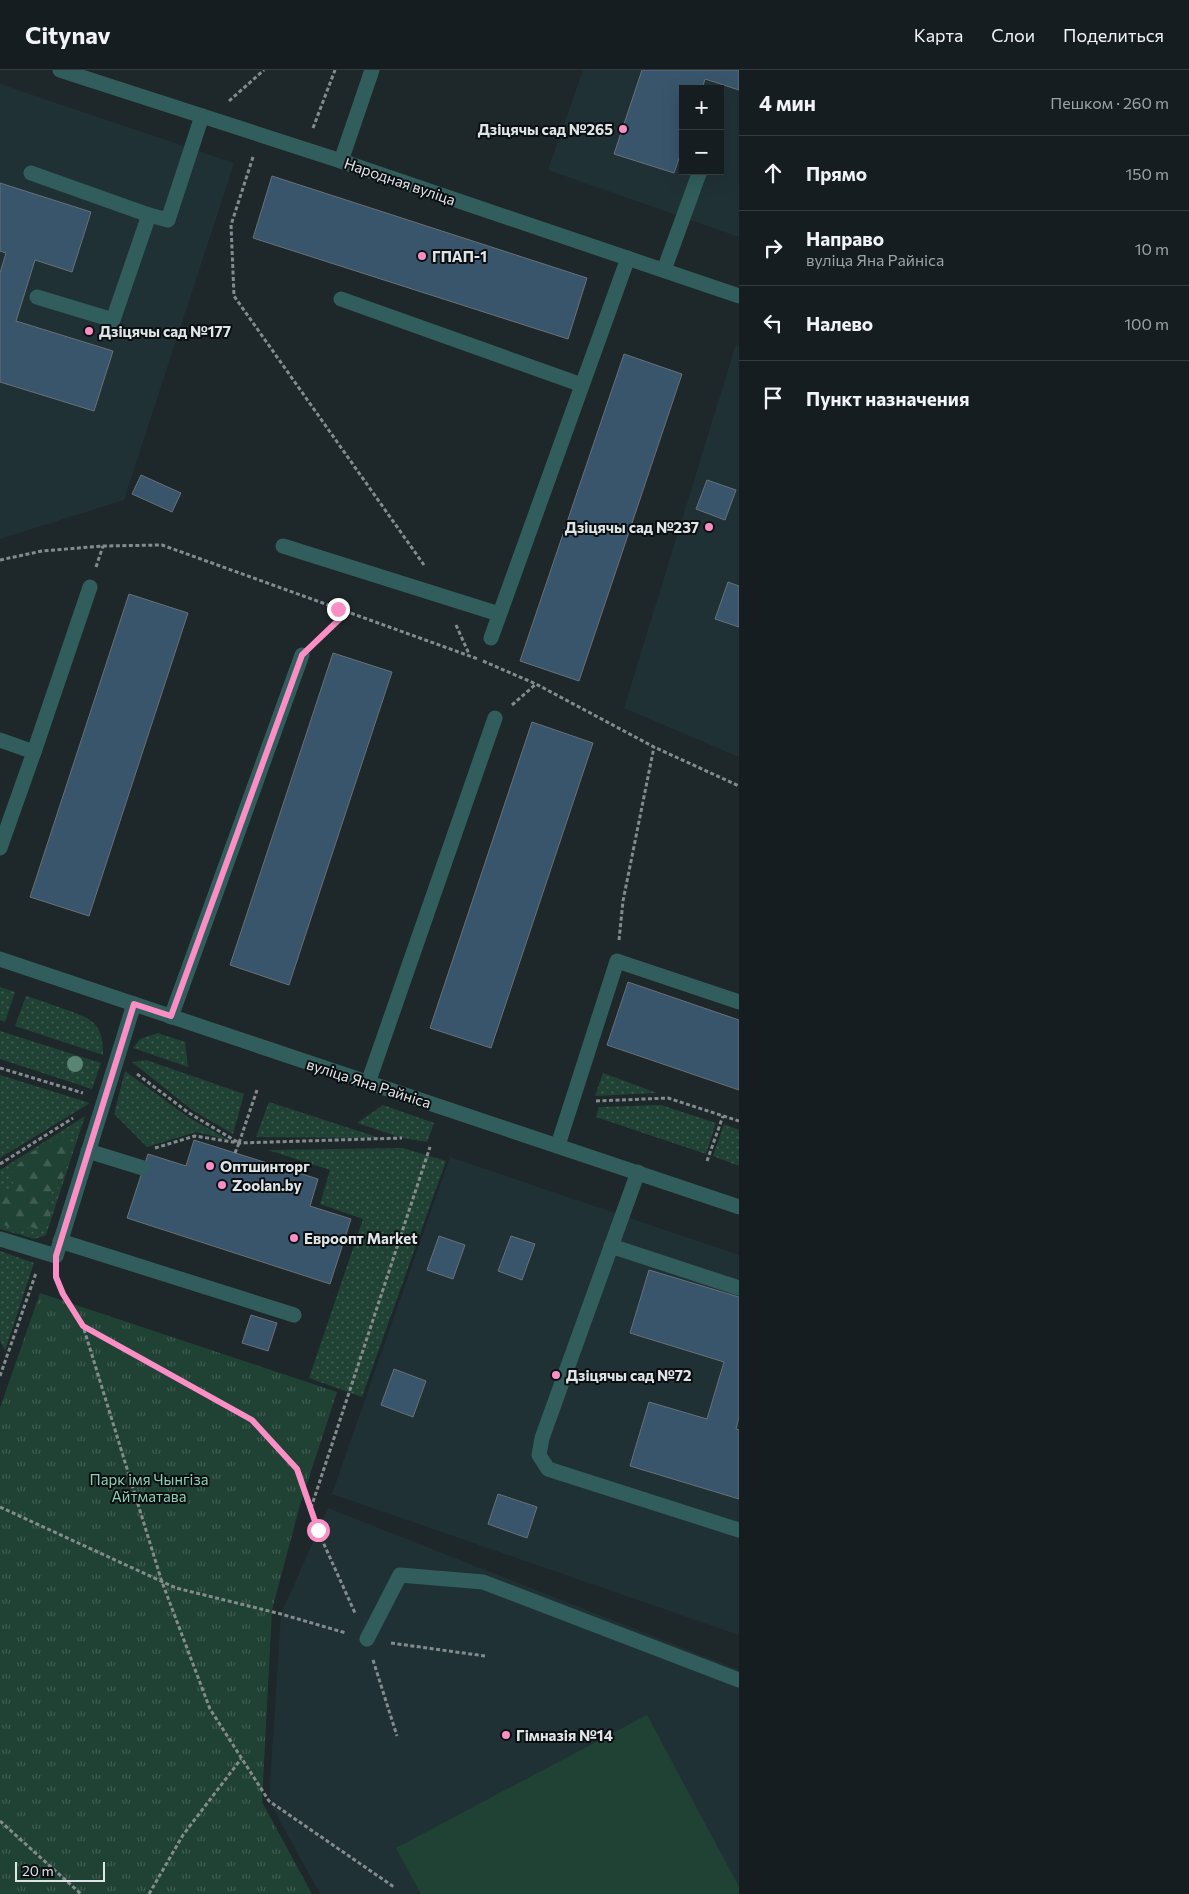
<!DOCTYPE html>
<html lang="ru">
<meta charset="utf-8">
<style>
body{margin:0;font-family:Commissioner,sans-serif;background:#232a2d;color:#f1f3f6}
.controls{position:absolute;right:15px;top:15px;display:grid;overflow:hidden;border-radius:0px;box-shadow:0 5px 20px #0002}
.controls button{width:45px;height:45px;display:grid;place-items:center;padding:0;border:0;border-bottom:1px solid #353b3e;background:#161d20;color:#f1f3f6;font:25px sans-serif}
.scale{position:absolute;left:15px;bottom:12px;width:90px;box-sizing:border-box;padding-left:5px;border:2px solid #dfe5e7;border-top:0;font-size:14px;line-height:18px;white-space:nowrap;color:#dfe5e7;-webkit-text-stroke:4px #0b0f11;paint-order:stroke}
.stop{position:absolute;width:15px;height:15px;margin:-11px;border:4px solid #fb8fc5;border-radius:50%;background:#fff}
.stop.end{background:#fb8fc5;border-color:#fff;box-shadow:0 1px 5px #0008}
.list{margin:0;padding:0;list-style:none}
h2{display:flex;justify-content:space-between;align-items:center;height:65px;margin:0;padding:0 20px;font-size:21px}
h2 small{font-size:16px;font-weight:400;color:#9ea2a5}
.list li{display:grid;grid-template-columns:32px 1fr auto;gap:15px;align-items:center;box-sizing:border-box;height:75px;padding:0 20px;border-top:1px solid #353b3e}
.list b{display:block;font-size:19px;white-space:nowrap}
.list p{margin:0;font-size:16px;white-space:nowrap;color:#9ea2a5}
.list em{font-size:16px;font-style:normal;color:#9ea2a5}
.icon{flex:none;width:28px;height:28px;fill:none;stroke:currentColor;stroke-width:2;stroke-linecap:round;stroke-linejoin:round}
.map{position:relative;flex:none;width:739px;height:1824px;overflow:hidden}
header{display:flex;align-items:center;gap:30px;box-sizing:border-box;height:70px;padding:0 25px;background:#161d20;border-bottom:1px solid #353b3e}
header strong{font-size:24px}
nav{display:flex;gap:28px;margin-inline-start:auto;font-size:18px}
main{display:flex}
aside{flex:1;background:#161d20}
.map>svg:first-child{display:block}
.built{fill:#203136;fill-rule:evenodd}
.grass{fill:url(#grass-dots)}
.forest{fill:url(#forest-firs)}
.park{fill:url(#park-tufts)}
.pitch{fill:#204234}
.building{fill:#38556c;stroke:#697177}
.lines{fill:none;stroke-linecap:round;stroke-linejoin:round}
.path{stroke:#838b8d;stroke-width:3;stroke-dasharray:4 2.5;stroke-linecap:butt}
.service{stroke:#315e5c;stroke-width:15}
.minor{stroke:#315e5c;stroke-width:15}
.tertiary{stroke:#315e5c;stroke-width:15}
.tree{fill:#5a8474}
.route{stroke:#fb8fc5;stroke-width:6}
.poi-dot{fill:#fb8fc5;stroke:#0b0f11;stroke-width:2}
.labels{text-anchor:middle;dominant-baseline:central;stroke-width:4;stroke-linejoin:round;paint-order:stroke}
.poi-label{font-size:15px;font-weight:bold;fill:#dfe5e7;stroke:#0b0f11;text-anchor:start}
.street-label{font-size:15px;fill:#dfe5e7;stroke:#0b0f11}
.park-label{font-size:15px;fill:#8cd0b1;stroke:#0b0f11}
</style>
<header>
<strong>Citynav</strong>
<nav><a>Карта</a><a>Слои</a><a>Поделиться</a></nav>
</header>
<main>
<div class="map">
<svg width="739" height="1824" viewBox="0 0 739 1824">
<defs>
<pattern id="grass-dots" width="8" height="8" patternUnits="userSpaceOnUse" patternTransform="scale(1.25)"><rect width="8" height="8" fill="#204234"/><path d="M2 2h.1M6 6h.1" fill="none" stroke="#405d51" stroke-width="1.8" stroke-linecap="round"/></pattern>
<pattern id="forest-firs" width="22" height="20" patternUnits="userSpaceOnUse" patternTransform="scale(1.25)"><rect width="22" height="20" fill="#204234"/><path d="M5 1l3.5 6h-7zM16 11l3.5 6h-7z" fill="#405d51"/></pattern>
<pattern id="park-tufts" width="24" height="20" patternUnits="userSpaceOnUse" patternTransform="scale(1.25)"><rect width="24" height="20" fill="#204234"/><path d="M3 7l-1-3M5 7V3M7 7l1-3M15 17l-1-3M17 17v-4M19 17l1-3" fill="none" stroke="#405d51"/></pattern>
</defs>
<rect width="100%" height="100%" fill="#1e272a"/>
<g class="built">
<path d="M 583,0 L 739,0 L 739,167 L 548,100 ZM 683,19 L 720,19 L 720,101 L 683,101 Z"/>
<polygon points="0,14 234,93 124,430 0,469"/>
<polygon points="736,274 739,275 739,687 624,638"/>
<polygon points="450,1087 739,1185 739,1565 332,1424"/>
<polygon points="328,1438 739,1600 739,1824 320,1824 269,1731 281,1544"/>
</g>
<g class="grass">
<polygon points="0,917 15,922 5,952 0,950"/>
<path d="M 26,926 C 39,930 51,934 64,939 C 92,949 103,952 103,985 L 15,956 Z"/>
<polygon points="0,961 101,993 92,1019 0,989"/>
<polygon points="158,963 185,972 188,997 133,978 140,969"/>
<polygon points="146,990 244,1024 233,1064 192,1040 132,992"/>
<polygon points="125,1001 188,1047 229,1070 196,1062 147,1077 114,1044"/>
<polygon points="603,1003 657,1023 595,1026"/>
<polygon points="0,1005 90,1033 0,1088"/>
<polygon points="269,1032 380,1068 256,1067"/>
<polygon points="383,1035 434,1053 427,1072 402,1068 357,1053"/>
<polygon points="661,1035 716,1053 706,1084 596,1047 599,1037"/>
<polygon points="85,1046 46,1165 35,1169 0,1159 0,1100"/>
<polygon points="724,1054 739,1060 739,1096 713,1086"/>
<polygon points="403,1078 446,1091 362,1327 309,1308 363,1149 320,1134 330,1100 268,1080"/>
<polygon points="0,1181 34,1193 5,1281 0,1270"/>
</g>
<path class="forest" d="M 65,1062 L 70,1062 L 72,1069 L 74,1071 L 61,1115 L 51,1123 C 53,1135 52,1155 40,1162 C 33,1156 29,1156 21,1161 L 1,1154 L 0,1121 L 9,1121 L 14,1115 L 10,1105 C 22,1085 46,1074 65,1062 Z"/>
<polygon class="park" points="40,1223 337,1322 300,1435 272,1540 262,1732 312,1824 0,1824 0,1338"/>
<polygon class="pitch" points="647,1645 739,1817 739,1824 421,1824 396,1778"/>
<g class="building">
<polygon points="642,0 739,0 739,20 705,9 702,19 683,19 683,77 674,103 614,84"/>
<polygon points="272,106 587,208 568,269 253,168"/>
<polygon points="0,113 91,142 72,202 35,190 16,251 113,281 94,341 0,312 0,203 6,183 0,181"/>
<polygon points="624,284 682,304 579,611 520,591"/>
<polygon points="141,405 181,423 172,442 132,424"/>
<polygon points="707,410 736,420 725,450 696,439"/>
<polygon points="728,512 739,516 739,557 715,549"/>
<polygon points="129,524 188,543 89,846 30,827"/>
<polygon points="333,583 392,602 289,915 230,895"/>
<polygon points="532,652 593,673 491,978 430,958"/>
<polygon points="628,912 739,950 739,1020 607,975"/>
<polygon points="194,1070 318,1109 310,1136 351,1149 330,1214 127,1148 148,1084 186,1096"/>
<polygon points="439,1166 465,1175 453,1209 427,1200"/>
<polygon points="511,1166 535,1174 522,1210 498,1201"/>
<polygon points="649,1200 739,1227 739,1347 736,1359 739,1360 739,1429 630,1396 649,1332 707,1349 724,1292 630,1263"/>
<polygon points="251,1245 277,1253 268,1281 242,1273"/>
<polygon points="394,1299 426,1311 413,1347 381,1335"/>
<polygon points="498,1424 537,1437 527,1468 488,1454"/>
</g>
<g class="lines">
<g class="path">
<polyline points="229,31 264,0"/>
<polyline points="313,58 335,0"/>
<polyline points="253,87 231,155 234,226 424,495"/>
<polyline points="0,490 42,481 103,476 162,475 478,589"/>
<polyline points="96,497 103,476"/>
<polyline points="456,555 469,584"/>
<polyline points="317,571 347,542"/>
<polyline points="483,591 536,614 654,677 739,716"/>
<polyline points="512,635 536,614"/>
<polyline points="619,870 623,831 654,677"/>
<polyline points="0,998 83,1023"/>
<polyline points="137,1004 189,1043 239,1073 257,1020"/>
<polyline points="596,1031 668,1028 739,1051"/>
<polyline points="155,1078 195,1066 239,1073 402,1068"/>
<polyline points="235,1083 239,1073"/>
<polyline points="707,1091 723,1046"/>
<polyline points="0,1094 73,1048"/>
<polyline points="56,1208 63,1224 83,1256 162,1512 210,1639 269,1731 394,1817"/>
<polyline points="84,1257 252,1350 297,1399 318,1461 355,1543"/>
<polyline points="0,1306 36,1203"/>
<polyline points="0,1437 176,1518 281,1544 346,1563"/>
<polyline points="311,1438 430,1077"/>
<polyline points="391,1573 485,1586"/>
<polyline points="373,1590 397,1666"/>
<polyline points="0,1751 81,1824"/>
<polyline points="149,1824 183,1765 241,1689"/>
</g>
<g class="service">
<polyline points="341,91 372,0"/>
<polyline points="31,103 149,145 113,250 37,227"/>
<polyline points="149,145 168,150 202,46"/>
<polyline points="664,200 700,101"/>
<polyline points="341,229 582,315"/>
<polyline points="283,476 499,544"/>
<polyline points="491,568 628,188"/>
<polyline points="0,670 34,682 0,778"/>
<polyline points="34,682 90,517"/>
<polyline points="171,947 302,585"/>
<polyline points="368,1013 495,648"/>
<polyline points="558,1075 617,891 739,932"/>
<polyline points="88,1081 143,1098"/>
<polyline points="638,1102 542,1368 539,1385 548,1399 739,1460"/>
<polyline points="0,1169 56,1186 134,934"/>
<polyline points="60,1171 294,1245"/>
<polyline points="611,1176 739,1218"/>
<polyline points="367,1569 400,1505 483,1512 739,1610"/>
</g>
<polyline class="minor" points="60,0 341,91 739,226"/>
<polyline class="tertiary" points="0,889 739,1137"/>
</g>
<circle class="tree" cx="75" cy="994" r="8"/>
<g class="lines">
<polyline class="route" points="318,1460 297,1399 252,1350 83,1256 63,1224 56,1207 56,1186 134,934 171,946 302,585 347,542 338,539"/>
</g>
<g class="poi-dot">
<circle cx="623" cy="59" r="5"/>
<circle cx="422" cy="186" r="5"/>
<circle cx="89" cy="261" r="5"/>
<circle cx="709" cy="457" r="5"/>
<circle cx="210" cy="1096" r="5"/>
<circle cx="222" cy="1115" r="5"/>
<circle cx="294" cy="1168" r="5"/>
<circle cx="556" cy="1305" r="5"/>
<circle cx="506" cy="1665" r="5"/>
</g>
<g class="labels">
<g class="poi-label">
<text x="613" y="59" text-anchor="end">Дзіцячы сад №265</text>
<text x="432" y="186">ГПАП-1</text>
<text x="99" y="261">Дзіцячы сад №177</text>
<text x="699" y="457" text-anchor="end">Дзіцячы сад №237</text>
<text x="220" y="1096">Оптшинторг</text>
<text x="232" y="1115">Zoolan.by</text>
<text x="304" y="1168">Евроопт Market</text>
<text x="566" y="1305">Дзіцячы сад №72</text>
<text x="516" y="1665">Гімназія №14</text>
</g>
<g class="street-label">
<text transform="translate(400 111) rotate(19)">Народная вуліца</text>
<text transform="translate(369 1013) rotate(18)">вуліца Яна Райніса</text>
</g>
<g class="park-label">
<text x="149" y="1409">Парк імя Чынгіза<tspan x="149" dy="17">Айтматава</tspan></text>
</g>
</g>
</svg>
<div class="controls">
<button>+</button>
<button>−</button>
</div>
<div class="scale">20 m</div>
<div class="stop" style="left:318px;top:1460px"></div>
<div class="stop end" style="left:338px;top:539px"></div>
</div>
<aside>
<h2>4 мин<small>Пешком · 260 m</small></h2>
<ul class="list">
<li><svg class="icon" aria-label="ahead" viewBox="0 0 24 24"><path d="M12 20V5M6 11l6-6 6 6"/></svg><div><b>Прямо</b></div><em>150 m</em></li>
<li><svg class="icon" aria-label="right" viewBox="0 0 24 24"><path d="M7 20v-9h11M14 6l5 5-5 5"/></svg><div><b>Направо</b><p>вуліца Яна Райніса</p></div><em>10 m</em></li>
<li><svg class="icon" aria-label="left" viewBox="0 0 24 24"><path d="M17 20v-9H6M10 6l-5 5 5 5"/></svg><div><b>Налево</b></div><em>100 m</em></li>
<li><svg class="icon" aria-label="arrive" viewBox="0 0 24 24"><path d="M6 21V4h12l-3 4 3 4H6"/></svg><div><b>Пункт назначения</b></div></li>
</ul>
</aside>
</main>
